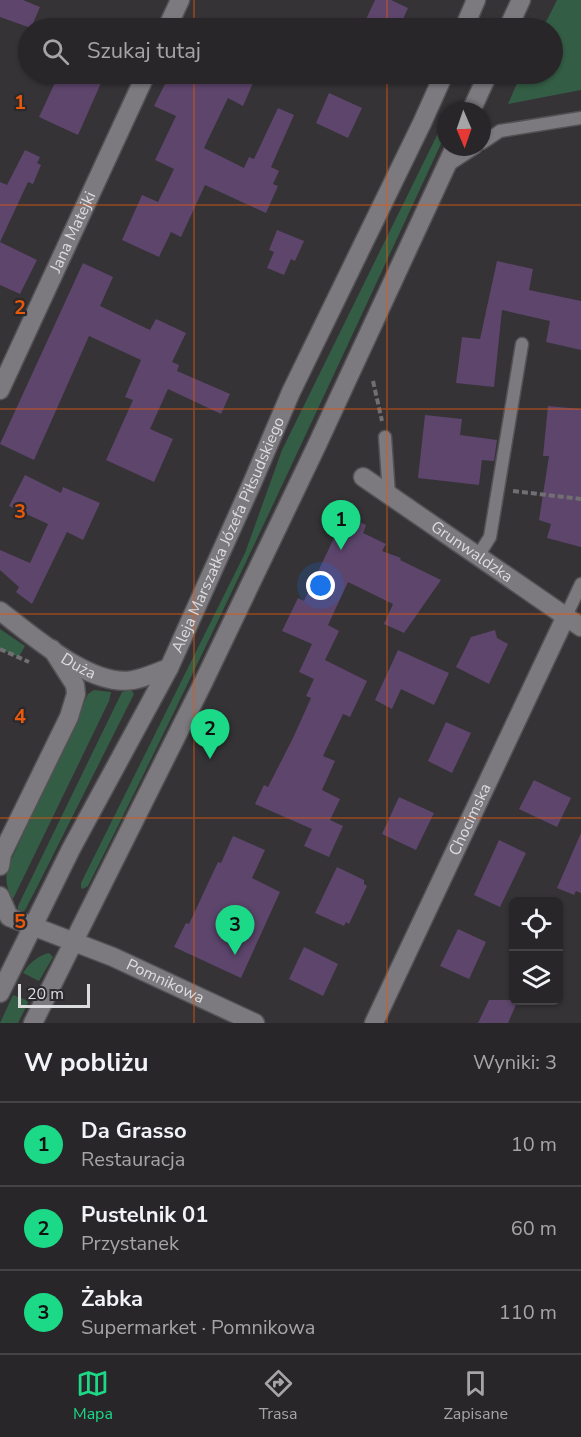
<!DOCTYPE html>
<html lang="pl">
<meta charset="utf-8">
<style>
body{margin:0;font-family:"Nunito Sans",sans-serif;background:#302e30;color:#f1f3f6}
.controls{position:absolute;right:18px;bottom:18px;display:grid;overflow:hidden;border-radius:9px;box-shadow:0 2px 4px #0004}
.controls button{width:54px;height:54px;display:grid;place-items:center;padding:0;border:0;border-bottom:2px solid #444345;background:#282628;color:#f1f3f6;font:30px sans-serif}
.compass{position:absolute;left:437px;top:102px;width:54px;height:54px;border-radius:50%;background:#282628;box-shadow:0 2px 4px #0004;rotate:178deg}
.scale{position:absolute;left:18px;bottom:15px;width:72px;box-sizing:border-box;padding-left:6px;border:3px solid #dcdbdd;border-top:0;font-size:16px;line-height:21px;white-space:nowrap;color:#dcdbdd;-webkit-text-stroke:4px #2b292c;paint-order:stroke}
.you{position:absolute;left:321px;top:586px;width:21px;height:21px;margin:-15px;border:4px solid #fff;border-radius:50%;background:#1a73e8;box-shadow:0 0 0 9px #1a73e833}
.badge{display:grid;place-items:center;width:39px;height:39px;border-radius:50%;background:#1cd988;color:#111;font-size:20px;font-weight:700}
.pin{position:absolute;translate:-50% -50px;filter:drop-shadow(0 2px 3px #0008)}
.pin::after{content:'';position:absolute;top:32px;width:21px;height:18px;background:inherit;clip-path:polygon(0 0,100% 0,50% 100%)}
.list{margin:0;padding:0;list-style:none}
h2{display:flex;justify-content:space-between;align-items:center;height:78px;margin:0;padding:0 24px;font-size:26px}
h2 small{font-size:20px;font-weight:400;color:#a5a5a8}
.list li{display:grid;grid-template-columns:39px 1fr auto;gap:18px;align-items:center;box-sizing:border-box;height:84px;padding:0 24px;border-top:2px solid #444345}
.list b{display:block;font-size:22px;white-space:nowrap}
.list p{margin:0;font-size:20px;white-space:nowrap;color:#a5a5a8}
.list em{font-size:20px;font-style:normal;color:#a5a5a8}
.icon{flex:none;width:33px;height:33px;fill:none;stroke:currentColor;stroke-width:2;stroke-linecap:round;stroke-linejoin:round}
.map{position:relative;flex:none;width:581px;height:1023px;overflow:hidden}
.search{position:absolute;background:#282628;box-shadow:0 2px 4px #0004;left:18px;right:18px;top:18px;height:66px;display:flex;align-items:center;gap:15px;box-sizing:border-box;padding:0 21px;border-radius:33px;color:#a5a5a8;font-size:22px}
.sheet{height:330px;background:#282628}
nav{display:flex;justify-content:space-around;align-items:center;box-sizing:border-box;height:84px;border-top:2px solid #444345;background:#282628;font-size:16px;color:#a5a5a8}
nav a{display:grid;justify-items:center;gap:3px}
nav .on{color:#1cd988}
.map>svg:first-child{display:block}
.green{fill:#345d45}
.building{fill:#5d456c}
.lines{fill:none;stroke-linecap:round;stroke-linejoin:round}
.lane-casing{stroke:#525153;stroke-width:15}
.street-casing{stroke:#525153;stroke-width:21}
.secondary-casing{stroke:#525153;stroke-width:21}
.path{stroke:#716f72;stroke-width:4;stroke-dasharray:6 3;stroke-linecap:butt}
.lane{stroke:#7c7a7e;stroke-width:12}
.street{stroke:#7c7a7e;stroke-width:18}
.secondary{stroke:#7c7a7e;stroke-width:18}
.grid{fill:none;stroke:#e8590c;stroke-width:1.5;stroke-opacity:0.55}
.labels{text-anchor:middle;dominant-baseline:central;stroke-width:4.5;stroke-linejoin:round;paint-order:stroke}
.street-label{font-size:16px;fill:#dcdbdd;stroke:#2b292c}
.grid-label{font-size:20px;text-anchor:middle;font-weight:bold;fill:#e8590c;stroke:#2b292c;stroke-width:4.5;stroke-linejoin:round;paint-order:stroke}
</style>
<div class="map">
<svg width="581" height="1023" viewBox="0 0 581 1023">
<rect width="100%" height="100%" fill="#353336"/>
<g class="green">
<polygon points="557,0 581,0 581,90 508,104 521,74 552,74 552,28 543,28"/>
<path d="M 446,117 L 446,133 C 329,385 213,638 88,886 L 83,889 L 81,888 L 81,883 L 245,553 L 282,450 Z"/>
<polygon points="0,629 25,646 19,657 0,649"/>
<path d="M 94,690 L 111,692 L 109,701 L 13,899 C 6,889 5,879 8,867 L 88,694 Z"/>
<polygon points="131,690 134,694 38,885 25,910 22,912 18,909 18,906 122,692"/>
<path d="M 49,953 L 53,957 L 39,981 L 23,973 C 28,964 39,955 49,953 Z"/>
<polygon points="13,995 29,1001 18,1023 0,1023"/>
</g>
<g class="building">
<polygon points="0,0 23,0 40,7 31,28 0,17"/>
<polygon points="375,0 391,0 408,8 399,28 362,28"/>
<polygon points="59,74 105,74 78,135 39,117"/>
<polygon points="170,74 257,74 243,106 228,98 204,148 244,168 249,157 254,159 278,108 294,115 271,167 279,171 273,184 278,186 266,213 205,185 181,237 171,232 159,257 122,240 142,195 158,202 174,169 155,160 176,116 154,106"/>
<polygon points="329,93 362,108 348,138 316,123"/>
<polygon points="25,150 40,157 37,163 41,165 33,184 28,182 0,242 37,260 20,294 0,285 0,182 7,185"/>
<polygon points="277,230 304,241 295,261 291,259 284,275 267,268 274,252 269,250"/>
<polygon points="497,261 533,269 529,290 581,301 581,350 546,342 550,321 502,310 494,387 456,383 462,337 480,339"/>
<polygon points="83,263 113,277 100,306 150,330 156,319 186,333 172,362 179,365 177,371 230,394 221,414 168,389 150,429 173,439 154,482 106,460 133,400 125,397 141,360 89,336 34,460 0,444"/>
<polygon points="548,406 581,409 581,547 547,538 551,524 539,520 549,456 543,456"/>
<polygon points="425,415 462,419 460,435 497,440 494,461 482,460 479,485 418,478"/>
<polygon points="25,475 61,493 63,487 100,503 83,540 67,532 32,604 16,592 19,587 0,570 0,550 30,563 48,524 9,506"/>
<polygon points="345,515 366,525 363,533 386,544 382,551 401,558 400,560 441,580 404,633 384,624 393,604 348,582 328,625 339,631 325,660 367,681 350,717 343,714 323,756 335,761 322,790 340,799 330,820 343,826 329,857 304,846 312,829 255,804 264,785 268,787 293,738 311,698 306,696 314,679 299,672 312,644 282,631 298,598 304,601"/>
<polygon points="495,630 497,638 508,644 489,684 456,667 471,637"/>
<polygon points="398,650 449,673 434,705 401,689 392,709 375,700"/>
<polygon points="446,722 471,733 452,773 428,761"/>
<polygon points="534,780 571,798 557,827 519,809"/>
<polygon points="399,797 434,813 416,850 382,834"/>
<polygon points="581,833 581,893 576,891 574,895 557,888"/>
<polygon points="233,836 265,850 252,878 280,892 241,978 174,947 186,923 189,924 218,862 221,863"/>
<polygon points="499,840 526,853 500,907 474,895"/>
<polygon points="337,867 364,880 364,884 367,886 349,924 346,922 344,926 315,913"/>
<polygon points="458,929 486,942 469,979 440,966"/>
<polygon points="304,947 338,964 323,996 289,979"/>
<polygon points="489,1000 518,1000 508,1023 478,1023"/>
</g>
<g class="lines">
<defs>
<g id="lane">
<polyline points="482,143 500,131 581,118"/>
<polyline points="447,166 476,147"/>
<polyline points="385,437 389,495"/>
<polyline points="478,556 490,537 522,344"/>
<polyline points="566,616 581,584"/>
</g>
<g id="street">
<polyline points="167,28 180,0"/>
<path id="s1" d="M 0,390 L 146,74"/>
<path id="s2" d="M 363,477 L 581,627"/>
<path id="s3" d="M 0,611 C 32,635 91,688 133,680 C 145,678 157,672 169,668"/>
<polyline points="0,866 2,854 69,717 76,694 75,685 52,649"/>
<path id="s4" d="M 0,896 L 9,917 L 113,957 L 255,1023"/>
<path id="s5" d="M 374,1023 L 566,616"/>
</g>
<g id="secondary">
<polyline points="464,28 476,0"/>
<polyline points="508,28 521,0"/>
<polyline points="471,111 488,74"/>
<path id="s6" d="M 0,993 L 71,849 L 169,668 L 253,481 L 291,392 L 422,123 L 444,74"/>
<polyline points="33,1023 203,683 317,445 455,147"/>
</g>
</defs>
<use href="#lane" class="lane-casing"/>
<use href="#street" class="street-casing"/>
<use href="#secondary" class="secondary-casing"/>
<g class="path">
<polyline points="373,381 382,421"/>
<polyline points="513,491 581,499"/>
<polyline points="0,649 29,662"/>
</g>
<use href="#lane" class="lane"/>
<use href="#street" class="street"/>
<use href="#secondary" class="secondary"/>
</g>
<path class="grid" d="M 194,0 L 194,28M 387,0 L 387,28M 194,74 L 194,1023M 387,74 L 387,1023M 0,205 L 581,205M 0,409 L 581,409M 0,614 L 581,614M 0,818 L 581,818"/>
<g class="labels">
<g class="street-label">
<text stroke="none"><textPath href="#s1" startOffset="174">Jana Matejki</textPath></text>
<text stroke="none"><textPath href="#s6" startOffset="512">Aleja Marszałka Józefa Piłsudskiego</textPath></text>
<text stroke="none"><textPath href="#s2" startOffset="132">Grunwaldzka</textPath></text>
<text stroke="none"><textPath href="#s3" startOffset="96">Duża</textPath></text>
<text stroke="none"><textPath href="#s5" startOffset="225">Chocimska</textPath></text>
<text stroke="none"><textPath href="#s4" startOffset="192">Pomnikowa</textPath></text>
</g>
</g>
<g class="grid-label">
<text x="20" y="109">1</text>
<text x="20" y="314">2</text>
<text x="20" y="518">3</text>
<text x="20" y="723">4</text>
<text x="20" y="928">5</text>
</g>
</svg>
<div class="controls">
<button><svg class="icon" aria-label="locate" viewBox="0 0 24 24"><circle cx="12" cy="12" r="6"/><path d="M12 2v4M12 18v4M2 12h4M18 12h4"/></svg></button>
<button><svg class="icon" aria-label="layers" viewBox="0 0 24 24"><path d="M12 4l9 5-9 5-9-5zM3 14l9 5 9-5"/></svg></button>
</div>
<svg class="compass" viewBox="-18 -18 36 36"><path d="M0-13l5 13h-10z" fill="#e53935"/><path d="M0 13l5-13h-10z" fill="#a5a5a8"/></svg>
<div class="scale">20 m</div>
<div class="you"></div>
<div class="pin badge" style="left:341px;top:550px">1</div>
<div class="pin badge" style="left:210px;top:759px">2</div>
<div class="pin badge" style="left:235px;top:955px">3</div>
<div class="search"><svg class="icon" aria-label="search" viewBox="0 0 24 24"><circle cx="10" cy="10" r="6"/><path d="M15 15l6 6"/></svg>Szukaj tutaj</div>
</div>
<section class="sheet">
<h2>W pobliżu<small>Wyniki: 3</small></h2>
<ul class="list">
<li><span class="badge">1</span><div><b>Da Grasso</b><p>Restauracja</p></div><em>10 m</em></li>
<li><span class="badge">2</span><div><b>Pustelnik 01</b><p>Przystanek</p></div><em>60 m</em></li>
<li><span class="badge">3</span><div><b>Żabka</b><p>Supermarket · Pomnikowa</p></div><em>110 m</em></li>
</ul>
</section>
<nav>
<a class="on"><svg class="icon" aria-label="map" viewBox="0 0 24 24"><path d="M3 6l6-2 6 2 6-2v14l-6 2-6-2-6 2zM9 4v14M15 6v14"/></svg>Mapa</a>
<a><svg class="icon" aria-label="directions" viewBox="0 0 24 24"><path d="M12 3l9 9-9 9-9-9zM9 14v-3h6M13 9l2 2-2 2"/></svg>Trasa</a>
<a><svg class="icon" aria-label="saved" viewBox="0 0 24 24"><path d="M7 4h10v16l-5-4-5 4z"/></svg>Zapisane</a>
</nav>
